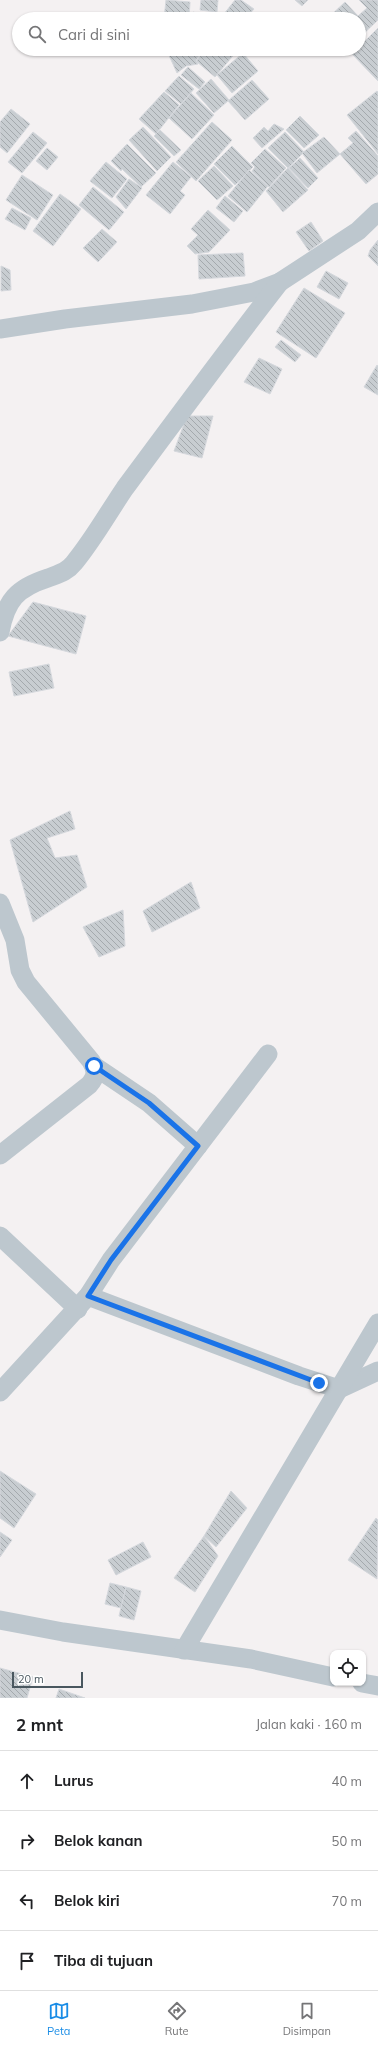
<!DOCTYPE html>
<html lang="id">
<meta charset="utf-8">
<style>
body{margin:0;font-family:Mulish,sans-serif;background:#f6f6f6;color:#202124}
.controls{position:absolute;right:12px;bottom:12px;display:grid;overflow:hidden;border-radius:8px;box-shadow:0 1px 3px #0004}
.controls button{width:36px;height:36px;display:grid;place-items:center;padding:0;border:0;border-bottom:1px solid #e0e0e0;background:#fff;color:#202124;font:20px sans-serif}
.scale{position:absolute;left:12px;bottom:10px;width:71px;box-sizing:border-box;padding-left:4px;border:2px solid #49575f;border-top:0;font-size:11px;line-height:14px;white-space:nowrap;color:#49575f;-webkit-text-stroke:3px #fff;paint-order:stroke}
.stop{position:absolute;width:12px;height:12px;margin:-9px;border:3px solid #1a73e8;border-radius:50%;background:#fff}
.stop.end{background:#1a73e8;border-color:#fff;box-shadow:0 1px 4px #0008}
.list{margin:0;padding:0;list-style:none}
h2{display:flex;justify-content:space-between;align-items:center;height:52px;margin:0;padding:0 16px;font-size:17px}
h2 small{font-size:13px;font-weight:400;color:#757577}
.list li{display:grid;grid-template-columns:26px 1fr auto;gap:12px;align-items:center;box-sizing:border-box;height:60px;padding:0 16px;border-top:1px solid #e0e0e0}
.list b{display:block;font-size:15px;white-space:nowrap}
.list em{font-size:13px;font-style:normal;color:#757577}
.icon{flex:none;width:22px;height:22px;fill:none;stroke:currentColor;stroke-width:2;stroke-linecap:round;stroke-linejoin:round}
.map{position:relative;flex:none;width:378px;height:1698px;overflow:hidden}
.search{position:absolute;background:#fff;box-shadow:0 1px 3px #0004;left:12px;right:12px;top:12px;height:44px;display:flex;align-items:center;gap:10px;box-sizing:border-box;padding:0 14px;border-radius:22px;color:#757577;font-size:15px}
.sheet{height:292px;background:#fff}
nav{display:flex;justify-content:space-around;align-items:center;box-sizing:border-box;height:56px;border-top:1px solid #e0e0e0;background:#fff;font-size:11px;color:#757577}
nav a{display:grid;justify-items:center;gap:2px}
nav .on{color:#198ce6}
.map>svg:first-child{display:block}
.building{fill:url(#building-back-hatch);stroke:#d5d8dd}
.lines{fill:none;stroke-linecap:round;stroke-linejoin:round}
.street{stroke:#bdc7ce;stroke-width:19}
.route{stroke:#1a73e8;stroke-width:5}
</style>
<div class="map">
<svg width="378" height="1698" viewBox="0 0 378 1698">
<defs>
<pattern id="building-back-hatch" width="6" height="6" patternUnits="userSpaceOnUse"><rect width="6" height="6" fill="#c8cdd1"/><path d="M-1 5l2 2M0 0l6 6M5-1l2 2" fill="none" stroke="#a4a9ad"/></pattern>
</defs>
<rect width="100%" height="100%" fill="#f4f1f2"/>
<g class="building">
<polygon points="166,0 190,2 189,19 164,19"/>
<polygon points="201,0 218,0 217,12 200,10"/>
<polygon points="235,0 241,0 254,9 245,19 220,19"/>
<polygon points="295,0 308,0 302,6"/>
<polygon points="359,0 378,0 378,20 359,38 359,19 327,19 345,2 358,16 367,8"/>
<polygon points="193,12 213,18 213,19 191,19"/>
<polygon points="378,28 378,81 352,54 359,49 359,47"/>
<polygon points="172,49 204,49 196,60 198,64 186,66 177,73 167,51"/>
<polygon points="206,49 235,49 237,51 215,77 196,61"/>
<polygon points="243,53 258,71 232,93 217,75"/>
<polygon points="188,67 205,82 199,89 181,75"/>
<polygon points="179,76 194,89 181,104 165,91"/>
<polygon points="211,79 229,100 214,113 196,93"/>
<polygon points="252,80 269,99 245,120 228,101"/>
<polygon points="377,91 378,92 378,154 347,115"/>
<polygon points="164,92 179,105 156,134 139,119"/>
<polygon points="191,93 214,115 192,139 169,118"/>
<polygon points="11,109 30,124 7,153 0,147 0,122"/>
<polygon points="300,116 319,135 304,148 286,130"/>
<polygon points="212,122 232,140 196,181 176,162"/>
<polygon points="274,124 284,129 262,148 253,138 264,127 268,131"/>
<polygon points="143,127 171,157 157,171 129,140"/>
<polygon points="160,130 181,150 174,156 154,136"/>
<polygon points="356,131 378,156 378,174 366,184 340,154 353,143 348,138"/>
<polygon points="33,132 47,143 22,173 8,162"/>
<polygon points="285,132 304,152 288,168 268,148"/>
<polygon points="324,137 340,154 317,173 302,153"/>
<polygon points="127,144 156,173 141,187 122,169 121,171 111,161"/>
<polygon points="232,146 253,167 235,185 214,164"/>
<polygon points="47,148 58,157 47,170 36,161"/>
<polygon points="265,149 286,168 269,187 252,171 255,167 251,163"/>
<polygon points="300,158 318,178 308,188 289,168"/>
<polygon points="106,162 127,179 112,198 90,181"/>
<polygon points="173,162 191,177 180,191 185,195 170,214 146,195"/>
<polygon points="214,166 233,186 217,200 198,181"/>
<polygon points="288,168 308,190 283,212 266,191"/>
<polygon points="249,170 268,186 247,212 228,196"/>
<polygon points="22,175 53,195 37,220 6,200"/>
<polygon points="129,179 142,188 126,209 116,197"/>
<polygon points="93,187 124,212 109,230 79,205"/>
<polygon points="60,194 81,209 53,246 33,231"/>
<polygon points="225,196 243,211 234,222 216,208"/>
<polygon points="12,208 31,218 25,230 5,219"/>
<polygon points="208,210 230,230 209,252 195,254 187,246 198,235 191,229"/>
<polygon points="311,222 323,241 309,251 296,232"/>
<polygon points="102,229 117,242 98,262 83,248"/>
<polygon points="378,240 378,266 368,256 370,250"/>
<polygon points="243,253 245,276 199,279 198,255"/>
<polygon points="1,266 10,270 11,290 1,291"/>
<polygon points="326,271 348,283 339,299 317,287"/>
<polygon points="304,288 345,313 316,358 276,332"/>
<polygon points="281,340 301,355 295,362 275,347"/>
<polygon points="259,358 282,369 270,394 244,382"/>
<polygon points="377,365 378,366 378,395 364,387"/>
<polygon points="187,416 213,416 202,458 174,451"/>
<polygon points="33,602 86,616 76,654 8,636"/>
<polygon points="49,664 54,688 14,696 9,672"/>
<polygon points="70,811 75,829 47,838 55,858 77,855 87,887 33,922 10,840"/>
<polygon points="191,882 200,908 152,932 143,911"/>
<polygon points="123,910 125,946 99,957 83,927"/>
<polygon points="0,1471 36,1494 14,1528 0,1518"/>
<polygon points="231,1491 247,1508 216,1547 204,1536"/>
<polygon points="376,1518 378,1520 377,1579 348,1560"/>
<polygon points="0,1532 12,1540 0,1557"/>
<polygon points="204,1536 218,1556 195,1592 174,1578"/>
<polygon points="143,1542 151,1557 116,1575 108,1560"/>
<polygon points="110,1583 126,1587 121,1608 105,1604"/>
<polygon points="126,1587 141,1591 134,1620 119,1616"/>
<polygon points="0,1668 33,1677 27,1698 0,1698"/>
<polygon points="59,1689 85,1698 56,1698"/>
</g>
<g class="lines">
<g class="street">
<polyline points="0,329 65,319 192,304 254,292 280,282 358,231 378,212"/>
<path d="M 0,632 C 6,600 17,588 48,578 C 58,574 67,572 74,563 C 93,540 108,513 125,488 C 176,419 227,350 280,282"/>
<path d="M 0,903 L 15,940 L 20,970 L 26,982 L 91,1061 C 97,1071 96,1077 89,1085 L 0,1155"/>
<polyline points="94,1066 149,1103 198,1146"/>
<polyline points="0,1236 78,1309"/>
<polyline points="88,1296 299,1376 339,1389 378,1371"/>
<polyline points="0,1392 88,1296 111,1260 268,1054"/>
<polyline points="0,1620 63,1632 251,1659 333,1677"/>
<polyline points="184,1650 378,1323"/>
<polyline points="362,1683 378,1686"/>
</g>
</g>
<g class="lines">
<polyline class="route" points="94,1066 149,1103 198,1146 111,1260 88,1296 319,1383"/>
</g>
</svg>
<div class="controls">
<button><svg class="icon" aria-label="locate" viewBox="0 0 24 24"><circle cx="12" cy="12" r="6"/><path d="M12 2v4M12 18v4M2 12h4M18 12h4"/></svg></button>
</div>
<div class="scale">20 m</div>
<div class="stop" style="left:94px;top:1066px"></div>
<div class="stop end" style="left:319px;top:1383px"></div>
<div class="search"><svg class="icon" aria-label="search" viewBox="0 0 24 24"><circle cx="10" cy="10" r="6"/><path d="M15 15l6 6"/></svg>Cari di sini</div>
</div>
<section class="sheet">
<h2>2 mnt<small>Jalan kaki · 160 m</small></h2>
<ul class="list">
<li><svg class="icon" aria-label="ahead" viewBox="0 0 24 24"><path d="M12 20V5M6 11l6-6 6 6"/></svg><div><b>Lurus</b></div><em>40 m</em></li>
<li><svg class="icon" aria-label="right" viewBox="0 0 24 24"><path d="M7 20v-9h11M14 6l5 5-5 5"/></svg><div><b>Belok kanan</b></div><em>50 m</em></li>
<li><svg class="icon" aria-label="left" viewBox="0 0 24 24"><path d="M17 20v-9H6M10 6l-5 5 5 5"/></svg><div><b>Belok kiri</b></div><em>70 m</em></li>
<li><svg class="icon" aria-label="arrive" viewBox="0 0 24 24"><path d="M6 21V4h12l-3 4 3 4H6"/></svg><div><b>Tiba di tujuan</b></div></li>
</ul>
</section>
<nav>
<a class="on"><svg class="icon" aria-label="map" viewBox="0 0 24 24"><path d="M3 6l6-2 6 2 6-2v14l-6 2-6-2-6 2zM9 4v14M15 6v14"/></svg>Peta</a>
<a><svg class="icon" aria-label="directions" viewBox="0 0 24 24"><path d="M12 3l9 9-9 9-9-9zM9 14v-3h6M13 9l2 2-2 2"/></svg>Rute</a>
<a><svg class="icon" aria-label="saved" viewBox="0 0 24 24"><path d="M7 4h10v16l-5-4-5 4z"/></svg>Disimpan</a>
</nav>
